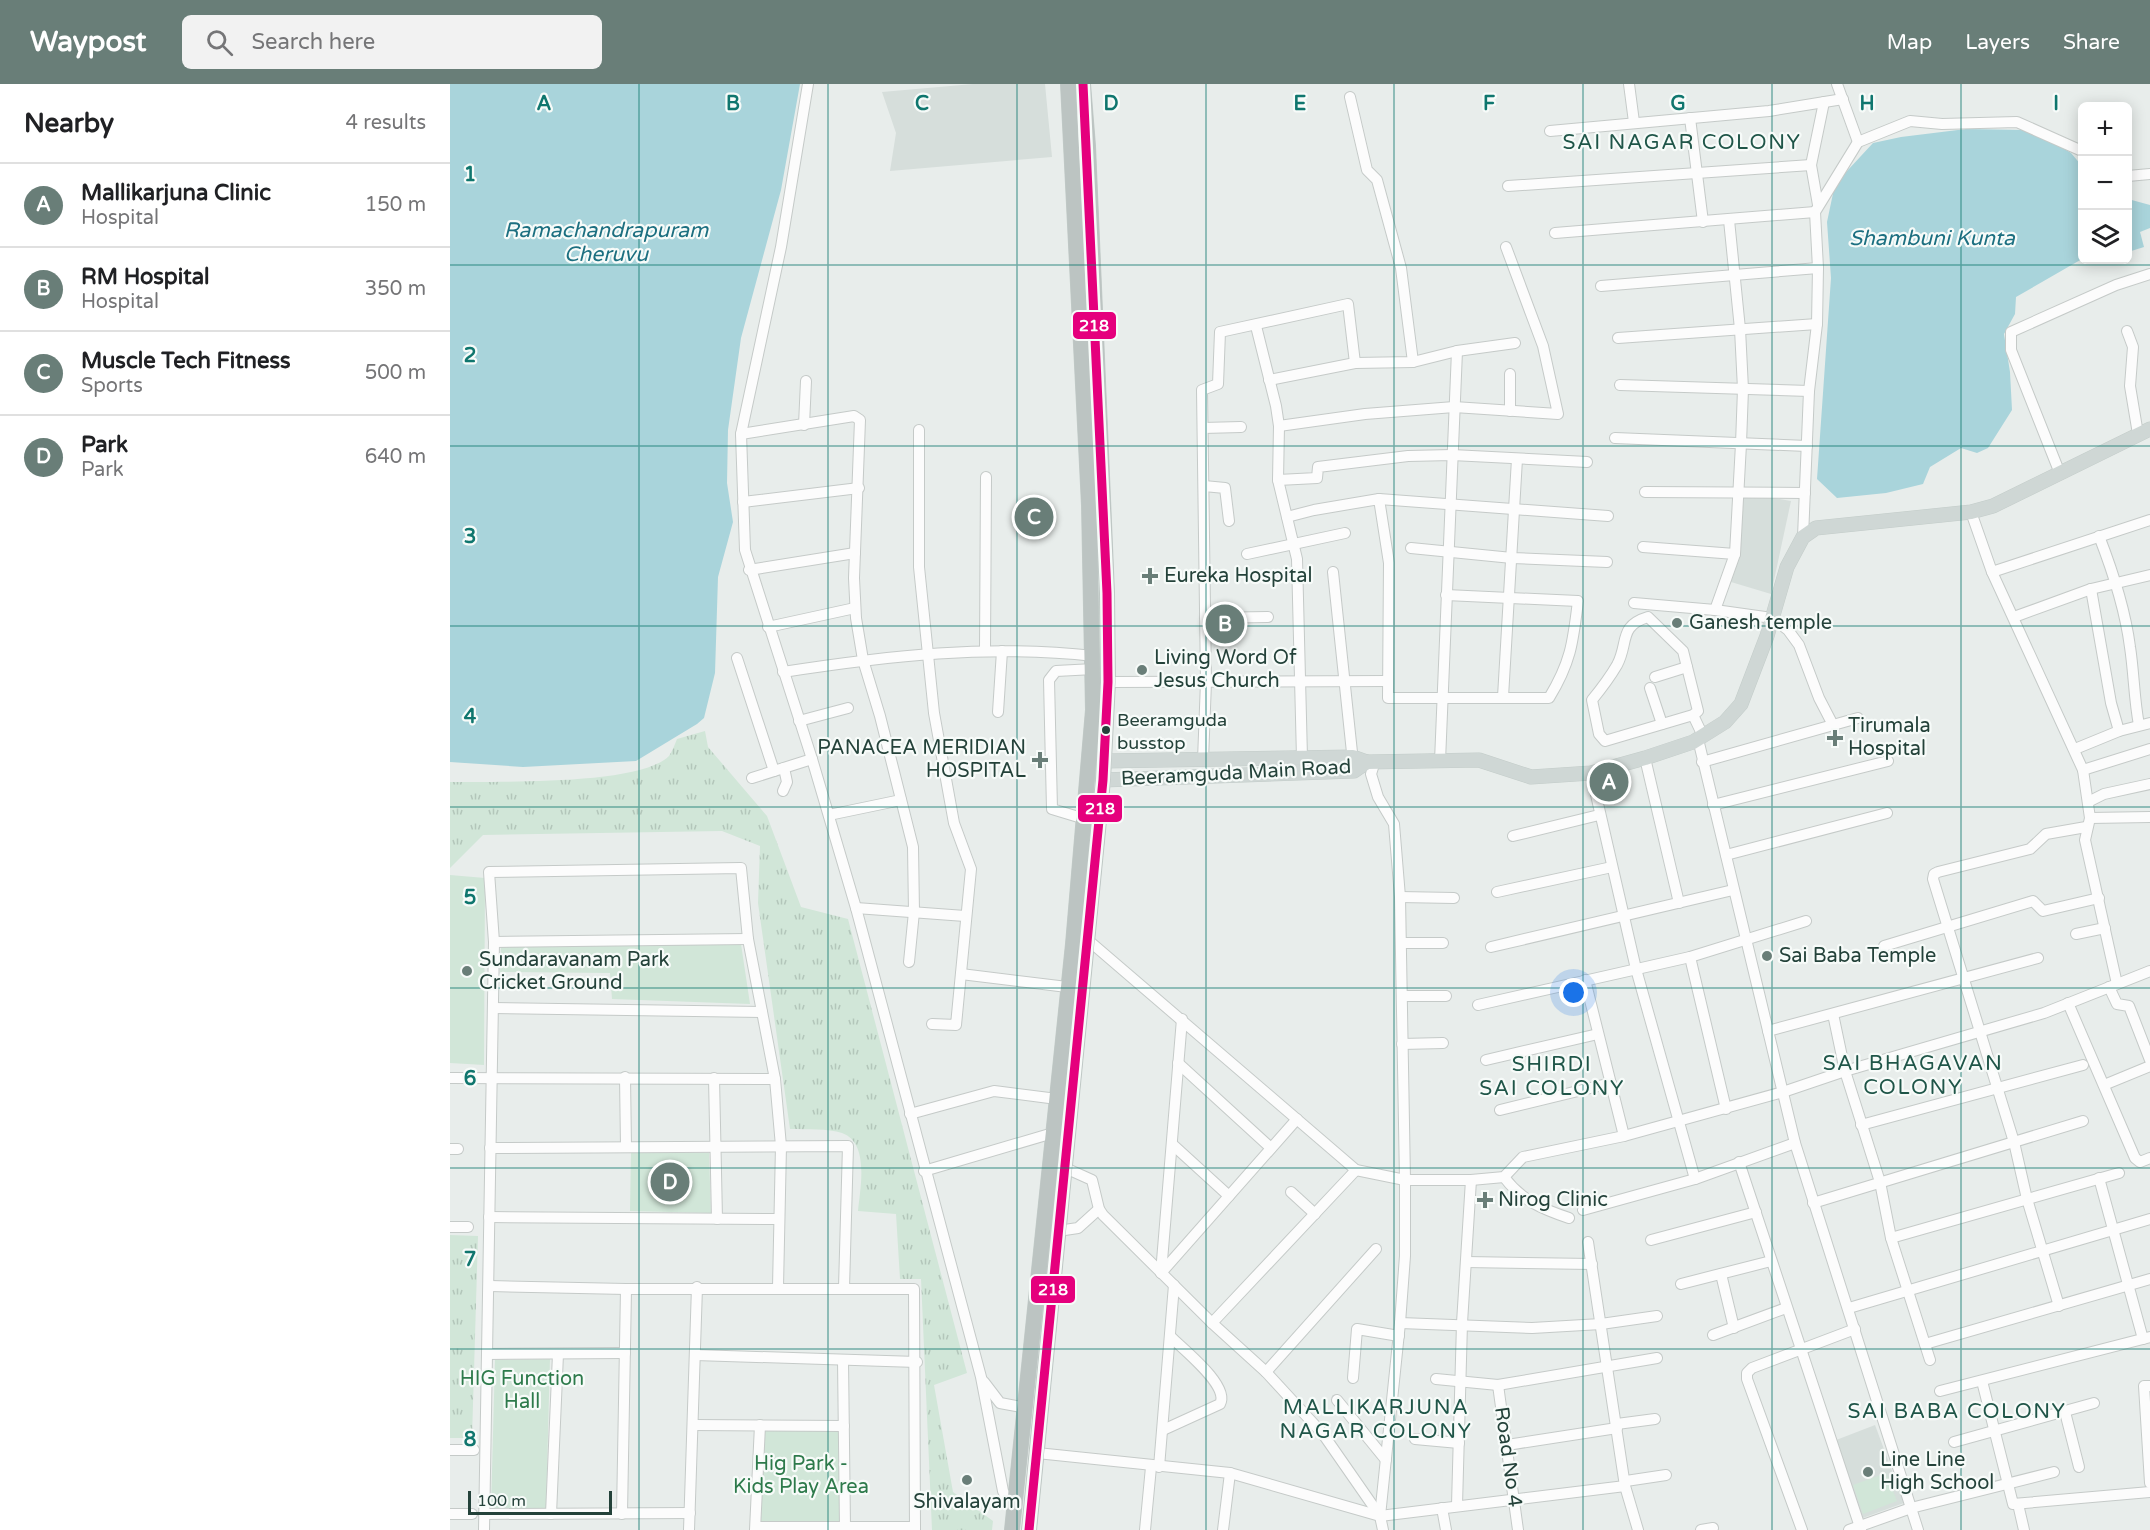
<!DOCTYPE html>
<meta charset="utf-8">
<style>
body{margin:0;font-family:"Varela Round",sans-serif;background:#f2f2f2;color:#202124}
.controls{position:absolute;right:18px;top:18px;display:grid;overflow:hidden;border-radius:9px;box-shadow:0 3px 15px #0003}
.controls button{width:54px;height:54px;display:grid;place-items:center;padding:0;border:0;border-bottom:2px solid #e0e0e0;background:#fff;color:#202124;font:30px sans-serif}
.scale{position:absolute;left:18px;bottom:15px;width:144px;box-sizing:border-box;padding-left:6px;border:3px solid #24423a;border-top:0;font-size:16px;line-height:21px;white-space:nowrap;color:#24423a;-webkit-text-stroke:4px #f7fbf9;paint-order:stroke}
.you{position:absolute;left:1124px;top:909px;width:21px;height:21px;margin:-15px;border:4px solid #fff;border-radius:50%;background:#1a73e8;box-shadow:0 0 0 9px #1a73e833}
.badge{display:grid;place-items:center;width:39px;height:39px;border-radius:50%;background:#697e78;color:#fff;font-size:20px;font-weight:700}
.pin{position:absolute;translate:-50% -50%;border:3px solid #fff;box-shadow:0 2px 6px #0006}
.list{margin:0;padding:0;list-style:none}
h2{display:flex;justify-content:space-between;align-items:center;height:78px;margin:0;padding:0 24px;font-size:26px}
h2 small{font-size:20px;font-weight:400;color:#757577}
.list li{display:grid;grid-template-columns:39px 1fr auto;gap:18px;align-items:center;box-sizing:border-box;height:84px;padding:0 24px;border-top:2px solid #e0e0e0}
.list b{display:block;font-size:22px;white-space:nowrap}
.list p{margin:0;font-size:20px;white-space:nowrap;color:#757577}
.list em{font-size:20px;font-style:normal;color:#757577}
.icon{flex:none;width:33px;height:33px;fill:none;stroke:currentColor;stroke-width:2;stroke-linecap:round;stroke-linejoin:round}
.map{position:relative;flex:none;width:1700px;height:1446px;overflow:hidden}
header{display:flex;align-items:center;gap:36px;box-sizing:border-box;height:84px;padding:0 30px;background:#697e78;color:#fff}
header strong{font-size:28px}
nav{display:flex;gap:33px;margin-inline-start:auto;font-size:21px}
.search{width:420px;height:54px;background:#f2f2f2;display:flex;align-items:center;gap:15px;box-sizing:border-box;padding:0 21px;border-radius:9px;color:#757577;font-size:22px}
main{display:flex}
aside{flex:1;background:#fff}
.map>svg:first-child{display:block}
.built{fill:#d6dedb}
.grass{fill:url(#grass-tufts)}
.park{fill:#d1e6d8}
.water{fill:#a9d4db}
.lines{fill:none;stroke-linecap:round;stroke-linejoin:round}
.minor-casing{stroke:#c5cac8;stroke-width:12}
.major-casing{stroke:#c3ccc9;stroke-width:15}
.highway-casing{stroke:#c3ccc9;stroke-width:16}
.minor{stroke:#fcfcfc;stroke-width:10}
.major{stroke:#cfd7d5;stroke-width:14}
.highway{stroke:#bcc4c2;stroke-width:15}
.bus-1-casing{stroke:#f7fbf9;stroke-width:14}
.bus-1{stroke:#e5007d;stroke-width:9}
.grid{fill:none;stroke:#0f766e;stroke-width:1.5;stroke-opacity:0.55}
.poi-dot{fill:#697e78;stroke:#f7fbf9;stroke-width:2}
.bus-dot{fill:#24423a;stroke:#f7fbf9;stroke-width:2}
.labels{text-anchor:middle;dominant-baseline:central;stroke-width:4.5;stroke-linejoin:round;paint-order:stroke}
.bus-label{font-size:18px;fill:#24423a;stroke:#f7fbf9;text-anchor:start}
.poi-label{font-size:20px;fill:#24423a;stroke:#f7fbf9;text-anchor:start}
.street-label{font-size:20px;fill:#24423a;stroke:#f7fbf9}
.park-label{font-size:20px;fill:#2d7a4b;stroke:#f7fbf9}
.neighbourhood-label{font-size:21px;letter-spacing:1.5px;fill:#1f5548;stroke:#f7fbf9}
.water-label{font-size:21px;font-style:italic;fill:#1c6f80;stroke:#f7fbf9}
.grid-label{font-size:20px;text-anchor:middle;font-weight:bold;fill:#0f766e;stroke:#f7fbf9;stroke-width:4.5;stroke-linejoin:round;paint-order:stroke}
.line-badge{stroke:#f7fbf9;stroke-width:2}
.badge-label{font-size:16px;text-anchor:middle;font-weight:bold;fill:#fff}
</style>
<header>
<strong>Waypost</strong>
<div class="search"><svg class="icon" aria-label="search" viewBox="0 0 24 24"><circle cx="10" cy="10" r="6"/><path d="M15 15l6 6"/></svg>Search here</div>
<nav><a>Map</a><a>Layers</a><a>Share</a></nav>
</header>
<main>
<aside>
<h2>Nearby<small>4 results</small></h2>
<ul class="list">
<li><span class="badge">A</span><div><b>Mallikarjuna Clinic</b><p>Hospital</p></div><em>150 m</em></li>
<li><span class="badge">B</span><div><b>RM Hospital</b><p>Hospital</p></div><em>350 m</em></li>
<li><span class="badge">C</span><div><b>Muscle Tech Fitness</b><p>Sports</p></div><em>500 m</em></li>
<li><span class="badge">D</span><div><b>Park</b><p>Park</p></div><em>640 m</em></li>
</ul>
</aside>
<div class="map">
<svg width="1700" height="1446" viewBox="0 0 1700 1446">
<defs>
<pattern id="grass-tufts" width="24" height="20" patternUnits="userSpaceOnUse" patternTransform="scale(1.5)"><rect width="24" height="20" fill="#d1e6d8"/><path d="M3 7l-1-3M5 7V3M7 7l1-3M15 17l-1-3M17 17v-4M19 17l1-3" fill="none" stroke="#b3c6ba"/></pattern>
</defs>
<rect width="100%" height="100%" fill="#e8edeb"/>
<g class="built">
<polygon points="523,0 595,0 602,73 440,87 446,49 432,8"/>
<polygon points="1294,409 1341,417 1321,510 1281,498 1290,457"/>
<polygon points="1425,1341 1454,1419 1410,1435 1381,1358"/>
</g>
<g class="grass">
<path d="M 255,647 L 258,663 L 317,732 L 351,823 L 398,835 L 517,1289 L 484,1301 L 503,1408 L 543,1437 L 542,1446 L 482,1446 L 471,1195 L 450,1195 L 446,1130 L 408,1127 C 410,1105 420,1059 392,1049 C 378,1044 356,1046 340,1045 L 308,819 L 310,762 L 272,747 L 33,751 L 0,784 L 0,698 C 45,697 189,702 219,672 C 222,668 225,660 227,655 Z"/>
<polygon points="0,1151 28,1152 22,1354 0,1354"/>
</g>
<g class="park">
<polygon points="0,791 35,794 34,981 0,979"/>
<polygon points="291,860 300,920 162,915 160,889 50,888 51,862"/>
<polygon points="181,1069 259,1069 261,1129 180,1127"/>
<polygon points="100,1275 96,1424 41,1424 45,1276"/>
<polygon points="315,1346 388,1346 390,1438 311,1437"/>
<polygon points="1436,1389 1447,1417 1413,1430 1403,1401"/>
</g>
<g class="water">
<polygon points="0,0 350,0 331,106 291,254 278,346 277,399 283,438 268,493 265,589 254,634 247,640 186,677 73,683 0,678"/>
<polygon points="1516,45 1576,46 1599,55 1621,69 1632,82 1632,175 1566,213 1565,230 1554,250 1560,288 1562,326 1538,364 1527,369 1511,364 1480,383 1473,400 1436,409 1387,414 1367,395 1381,194 1377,138 1385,100 1423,59 1451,53"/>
<polygon points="1678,115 1700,121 1700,144 1690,148 1694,163 1678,168"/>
</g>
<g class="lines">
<defs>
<g id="minor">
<polyline points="358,0 331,163 291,350 295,466 362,675 406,824 531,1293 553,1407 556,1413 565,1417"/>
<polyline points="1179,0 1184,38"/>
<polyline points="1387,0 1408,58"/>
<polyline points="900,13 917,86 927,96 951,184 963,278"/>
<polyline points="1240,34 1253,138"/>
<polyline points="1100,47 1319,27 1393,15"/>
<polyline points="1678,92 1700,90"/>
<polyline points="1058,102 1361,81"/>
<polyline points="1368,121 1361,81 1374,18"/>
<polyline points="1105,149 1365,128"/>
<polyline points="1151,202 1368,184"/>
<polyline points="806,242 826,322 829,342 828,396 847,475 852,674"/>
<polyline points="1677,247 1683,263 1680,302 1688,350"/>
<polyline points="1168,254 1367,240"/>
<polyline points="1060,290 1060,327"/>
<polyline points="819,296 905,279 963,278 1007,267 1065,259"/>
<polyline points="1170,301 1359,307"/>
<polyline points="354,341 356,297"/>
<polyline points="829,342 915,330 1004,323 1108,330 1093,262 1056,163"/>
<polyline points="753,344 791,343"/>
<polyline points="469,346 469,483 484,629 504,739 521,785 506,941 482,940"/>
<polyline points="291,350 404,332 410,336 404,494 406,534 413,576 430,632 463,763 464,828 459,878"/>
<polyline points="1165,354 1357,362"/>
<polyline points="1609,387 1561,266 1561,248 1666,201 1700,190"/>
<polyline points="828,396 867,394 868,383 958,372 1002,371 1137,378"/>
<polyline points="754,402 775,404 779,437"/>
<polyline points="1195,408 1355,409"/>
<polyline points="929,415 1158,432"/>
<polyline points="293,418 409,404"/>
<polyline points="1521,428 1542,488 1633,686 1640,734 1635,756 1667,900"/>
<path d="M 837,433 L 864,426 L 929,415 L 939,479 L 938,614 L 1099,614 C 1121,578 1123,558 1128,517 L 996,511"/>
<path d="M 1649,452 C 1663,488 1675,524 1680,563 C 1684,589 1684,615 1689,641"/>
<polyline points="1353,453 1359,307 1367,240 1368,184 1365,128 1408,58 1460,37 1492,40 1567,38 1632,67"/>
<polyline points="1193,463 1285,470"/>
<polyline points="961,464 1062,474 1157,478"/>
<polyline points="797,470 895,449"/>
<polyline points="299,486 405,469"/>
<polyline points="883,488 903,678"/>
<polyline points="1542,488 1700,436"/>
<polyline points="1641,505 1661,619 1669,647"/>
<polyline points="1184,519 1265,526 1285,470 1291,360 1293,305 1290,245 1279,136"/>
<polyline points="1265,526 1322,534 1338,546 1349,561 1369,614 1383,641"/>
<polyline points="1564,533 1641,505 1700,491"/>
<polyline points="755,534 818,533"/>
<polyline points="318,543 405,524"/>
<polyline points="535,566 536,393"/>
<polyline points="287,574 324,687"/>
<path d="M 333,588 C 437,572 539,560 644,572"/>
<polyline points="1205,593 1237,583"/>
<polyline points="658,598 938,597"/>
<polyline points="1200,604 1212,640"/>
<polyline points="1053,613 1067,375"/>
<polyline points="548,628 552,567"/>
<path d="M 1243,631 L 1155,657 L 1149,650 L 1142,616 C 1151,605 1160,593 1167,581 C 1179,559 1168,542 1198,533 L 1233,567 L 1248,627 L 1243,631 L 1253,652"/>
<polyline points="349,637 398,624"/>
<polyline points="1248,655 1345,1059 1468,1446"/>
<polyline points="1625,665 1669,647 1700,639"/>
<polyline points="1195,674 1229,819"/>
<polyline points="753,676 756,598 752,306 768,300 770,248 898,220 905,279"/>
<polyline points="925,677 921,690 928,713 944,740 950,813 955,1096 955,1172 950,1239 930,1432 933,1446"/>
<polyline points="990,677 1007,267"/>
<polyline points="1252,678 1408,634"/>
<polyline points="1633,686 1700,665"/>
<polyline points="1141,689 1186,885 1245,1095"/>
<polyline points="302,694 362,675"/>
<polyline points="333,707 337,698 334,684"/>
<polyline points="1638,718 1654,710 1700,700"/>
<polyline points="1263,721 1438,677"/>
<polyline points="379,731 451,716"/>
<polyline points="1640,734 1700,733"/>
<polyline points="635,735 602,725 599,596 606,587 644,585"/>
<polyline points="1063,752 1149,731"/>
<polyline points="1276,771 1437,729"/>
<polyline points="1047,808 1162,783"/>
<polyline points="950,813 1004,814"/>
<polyline points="406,824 515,832"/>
<polyline points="1626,850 1655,844"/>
<polyline points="638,856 906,1086 955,1096 1021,1096 1054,1093 1073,1073 1174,1052 1333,1008 1395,987 1594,929 1700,887"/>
<polyline points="44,858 298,855"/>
<polyline points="951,859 993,859"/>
<polyline points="1434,862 1583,817 1593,827 1649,814"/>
<polyline points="1041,863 1283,806"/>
<polyline points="1240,873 1276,1025"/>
<polyline points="511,890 617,903"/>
<polyline points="1135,896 1174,1052"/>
<polyline points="1659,903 1667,920 1679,922 1700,976"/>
<polyline points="952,912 996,912"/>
<polyline points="1618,919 1685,1074 1690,1078 1700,1074"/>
<polyline points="1028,921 1240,873 1356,837"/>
<polyline points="43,924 312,928"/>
<polyline points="1383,930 1395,987 1430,1098 1441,1154 1480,1276"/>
<polyline points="1318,947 1588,874"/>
<polyline points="952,960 993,959"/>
<polyline points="1036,976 1148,950"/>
<polyline points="728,979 821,1064"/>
<polyline points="175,993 176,1063"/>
<polyline points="0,994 325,995"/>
<polyline points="264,994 267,1135"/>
<polyline points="1654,1001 1700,982"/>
<polyline points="1050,1026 1161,999"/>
<polyline points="460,1030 544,1007 607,1015"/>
<polyline points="1411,1041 1633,981"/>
<polyline points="722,1060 779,1112"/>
<polyline points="40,1064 398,1062 394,1204"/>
<polyline points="0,1065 8,1065"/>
<polyline points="1289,1078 1411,1446"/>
<polyline points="613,1083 642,1096 649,1125 653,1131 762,1239 816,1288 873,1350 930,1432"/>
<polyline points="474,1087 603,1049"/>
<path d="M 1054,1093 C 1071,1116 1092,1125 1119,1134"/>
<polyline points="1649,1094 1693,1255"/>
<polyline points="841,1108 865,1130"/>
<polyline points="1363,1119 1633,1037"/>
<polyline points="1133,1126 1245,1095 1345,1059"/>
<polyline points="39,1133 329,1135"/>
<polyline points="0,1143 18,1143"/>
<polyline points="608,1147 628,1144 649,1125"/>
<polyline points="1441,1154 1669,1089"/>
<polyline points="1201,1156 1306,1128"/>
<polyline points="1138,1158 1175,1402 1188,1446"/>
<polyline points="1016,1178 1142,1180"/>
<polyline points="711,1189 732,935"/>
<polyline points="711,1189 847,1035"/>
<polyline points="1271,1190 1284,1244"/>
<polyline points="1231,1200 1321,1177"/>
<polyline points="40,1202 176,1205 464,1205 465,1446"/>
<polyline points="1609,1222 1577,1115 1564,1058 1483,795 1484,790 1488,788 1580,765 1596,750 1636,743"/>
<polyline points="1399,1224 1700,1135"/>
<polyline points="762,1239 906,1086"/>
<polyline points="950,1239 1082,1244 1151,1240 1207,1232"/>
<polyline points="1263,1251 1336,1224"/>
<polyline points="1475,1260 1700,1195"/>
<polyline points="37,1270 175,1269"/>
<polyline points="245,1271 467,1278"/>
<polyline points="393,1276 395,1443"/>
<polyline points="816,1288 926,1165"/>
<polyline points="903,1294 907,1245 949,1252"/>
<polyline points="986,1295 1048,1301 1207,1274"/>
<polyline points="1532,1297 1563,1420 1700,1408"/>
<polyline points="534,1298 550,1319 576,1324"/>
<polyline points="1048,1301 1068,1446"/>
<polyline points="1700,1302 1694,1302 1700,1399"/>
<polyline points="1490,1307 1700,1253"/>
<polyline points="887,1316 936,1376"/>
<polyline points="1615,1328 1629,1383"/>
<polyline points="1167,1340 1205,1335"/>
<polyline points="243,1341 394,1342"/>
<path d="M 713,1346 L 770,1320 C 780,1302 734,1266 721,1253"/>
<polyline points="965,1355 1009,1359"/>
<polyline points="1504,1358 1644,1319"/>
<polyline points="1057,1361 1167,1344"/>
<polyline points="0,1366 24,1366"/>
<polyline points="587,1369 780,1389 930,1432 1175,1402"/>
<polyline points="709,1383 724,1201"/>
<polyline points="1176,1397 1216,1391"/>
<polyline points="1568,1420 1574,1446"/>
<polyline points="1007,1421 1012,1239 1021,1096"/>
<polyline points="992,1424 996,1446"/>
<polyline points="0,1430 22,1430"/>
<polyline points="34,1430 240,1429"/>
<polyline points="101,1430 108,1270"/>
<polyline points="172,1430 176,1205"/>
<polyline points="306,1443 465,1443"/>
<polyline points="34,1446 44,858 39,788 291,784 298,855 325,995 331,1062 328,1203"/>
<polyline points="239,1446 247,1203"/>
<polyline points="305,1446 310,1341"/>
<polyline points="695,1446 701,1383"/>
<polyline points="773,1446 780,1389"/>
<polyline points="1251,1446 1263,1444"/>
<polyline points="1352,1446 1297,1295 1297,1289 1302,1284 1405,1245"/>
<polyline points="1399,1446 1461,1424 1604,1388"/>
</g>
<g id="major">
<polyline points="654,677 903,673 917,678 1029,676 1081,693 1141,689 1195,674 1243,658 1275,638 1291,620 1317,552 1337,483 1353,453 1366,444 1521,428 1543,422 1700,345"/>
<polyline points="653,696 904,687 917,678"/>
</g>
<g id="highway">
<polyline points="562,1446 623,860 643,626 639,421 618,0"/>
<polyline points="579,1446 653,696 658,598 657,509 638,62 633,0"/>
</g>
</defs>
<use href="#minor" class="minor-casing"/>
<use href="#major" class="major-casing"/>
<use href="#highway" class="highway-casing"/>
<use href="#minor" class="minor"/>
<use href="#major" class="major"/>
<use href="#highway" class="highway"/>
<defs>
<polyline id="bus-1" points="579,1446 653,696 658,598 657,509 633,0"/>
</defs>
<use href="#bus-1" class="bus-1-casing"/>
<use href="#bus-1" class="bus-1"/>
</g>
<path class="grid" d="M 189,0 L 189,1446M 378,0 L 378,1446M 567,0 L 567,1446M 756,0 L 756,1446M 944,0 L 944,1446M 1133,0 L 1133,1446M 1322,0 L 1322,1446M 1511,0 L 1511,1446M 0,181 L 1700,181M 0,362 L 1700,362M 0,542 L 1700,542M 0,723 L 1700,723M 0,904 L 1700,904M 0,1084 L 1700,1084M 0,1265 L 1700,1265"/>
<g class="poi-dot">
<path d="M697 483h6v6h6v6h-6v6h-6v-6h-6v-6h6z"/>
<circle cx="1227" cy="539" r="6"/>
<circle cx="692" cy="586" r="6"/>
<path d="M1382 645h6v6h6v6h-6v6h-6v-6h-6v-6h6z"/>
<path d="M587 667h6v6h6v6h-6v6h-6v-6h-6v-6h6z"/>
<circle cx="1317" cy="872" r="6"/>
<circle cx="17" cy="887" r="6"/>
<path d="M1032 1107h6v6h6v6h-6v6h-6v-6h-6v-6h6z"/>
<circle cx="1418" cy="1388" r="6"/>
<circle cx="517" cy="1396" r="6"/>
</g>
<circle class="bus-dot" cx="656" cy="646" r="5"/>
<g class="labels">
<g class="bus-label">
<text x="667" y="636">Beeramguda<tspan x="667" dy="23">busstop</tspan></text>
</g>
<g class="poi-label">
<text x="714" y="492">Eureka Hospital</text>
<text x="1239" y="539">Ganesh temple</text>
<text x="704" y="574">Living Word Of<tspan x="704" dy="23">Jesus Church</tspan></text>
<text x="1398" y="642">Tirumala<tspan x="1398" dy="23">Hospital</tspan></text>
<text x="576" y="664" text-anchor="end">PANACEA MERIDIAN<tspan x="576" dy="23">HOSPITAL</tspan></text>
<text x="1329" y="872">Sai Baba Temple</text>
<text x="29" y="876">Sundaravanam Park<tspan x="29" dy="23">Cricket Ground</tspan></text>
<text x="1048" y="1116">Nirog Clinic</text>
<text x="1430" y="1376">Line Line<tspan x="1430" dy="23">High School</tspan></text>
<text x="517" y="1418" text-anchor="middle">Shivalayam</text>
</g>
<g class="street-label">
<text transform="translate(786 689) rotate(-3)">Beeramguda Main Road</text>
<text transform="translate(1058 1373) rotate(82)">Road No 4</text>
</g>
<g class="park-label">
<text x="72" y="1295">HIG Function<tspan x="72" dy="23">Hall</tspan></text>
<text x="351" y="1380">Hig Park -<tspan x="351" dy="23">Kids Play Area</tspan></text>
</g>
<g class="neighbourhood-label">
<text x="1232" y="58">SAI NAGAR COLONY</text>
<text x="1463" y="979">SAI BHAGAVAN<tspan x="1463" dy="24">COLONY</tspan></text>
<text x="1102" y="980">SHIRDI<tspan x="1102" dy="24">SAI COLONY</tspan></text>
<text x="926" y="1323">MALLIKARJUNA<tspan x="926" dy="24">NAGAR COLONY</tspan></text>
<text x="1507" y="1327">SAI BABA COLONY</text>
</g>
<g class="water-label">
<text x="156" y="146">Ramachandrapuram<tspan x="156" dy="24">Cheruvu</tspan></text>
<text x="1482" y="154">Shambuni Kunta</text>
</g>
</g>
<g class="grid-label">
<text x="94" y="26">A</text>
<text x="283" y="26">B</text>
<text x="472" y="26">C</text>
<text x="661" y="26">D</text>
<text x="850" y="26">E</text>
<text x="1039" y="26">F</text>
<text x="1228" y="26">G</text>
<text x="1417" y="26">H</text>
<text x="1606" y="26">I</text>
<text x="20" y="97">1</text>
<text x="20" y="278">2</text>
<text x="20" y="459">3</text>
<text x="20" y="639">4</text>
<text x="20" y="820">5</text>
<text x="20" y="1001">6</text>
<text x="20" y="1182">7</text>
<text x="20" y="1362">8</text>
</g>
<g class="line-badge">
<rect x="622" y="227" width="45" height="29" rx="6" fill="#e5007d"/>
<rect x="627" y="710" width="46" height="29" rx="6" fill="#e5007d"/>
<rect x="580" y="1191" width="46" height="29" rx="6" fill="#e5007d"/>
</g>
<g class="badge-label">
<text x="644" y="247">218</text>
<text x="650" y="730">218</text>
<text x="603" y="1211">218</text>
</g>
</svg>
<div class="controls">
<button>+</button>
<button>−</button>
<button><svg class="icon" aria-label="layers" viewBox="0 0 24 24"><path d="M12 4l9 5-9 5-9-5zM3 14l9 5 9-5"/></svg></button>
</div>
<div class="scale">100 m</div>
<div class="you"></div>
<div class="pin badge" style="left:1159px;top:698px">A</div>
<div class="pin badge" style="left:775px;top:540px">B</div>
<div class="pin badge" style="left:584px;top:433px">C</div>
<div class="pin badge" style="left:220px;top:1098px">D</div>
</div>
</main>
